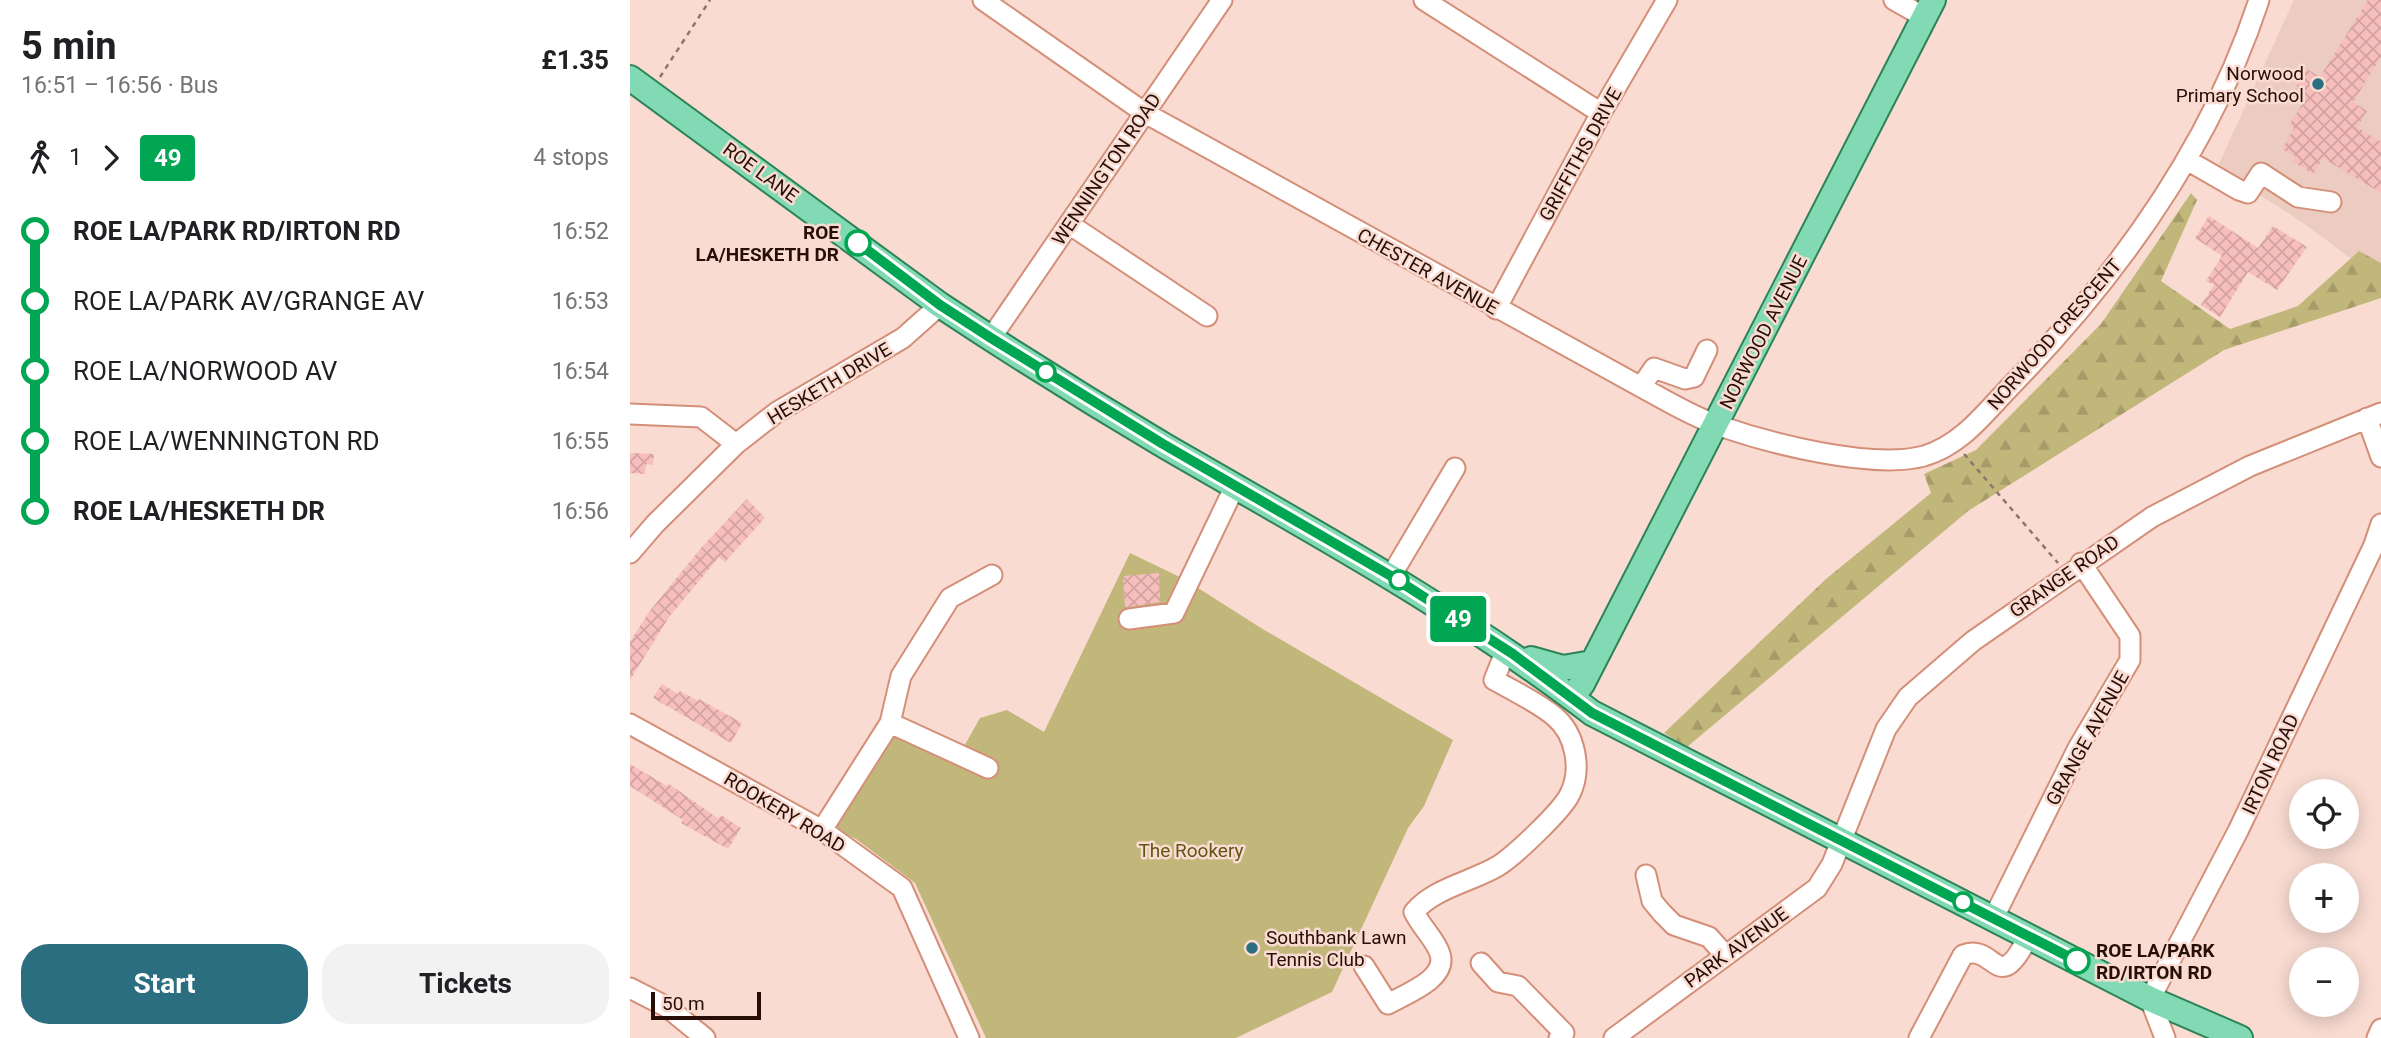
<!DOCTYPE html>
<html lang="en">
<head>
<meta charset="utf-8">
<style>
	:root { --surface:#fff; --page:#f2f2f2; --text:#202124; --muted:#757577; --accent:#2b6e80 }
	body { margin:0; font-family:Roboto,sans-serif; background:var(--page); color:var(--text); height:100vh; display:flex; flex-direction:column; font-size:26px; white-space:nowrap }
	* { box-sizing:border-box; margin:0 }
	p { font-size:23px; color:var(--muted) }
	.icon { flex:none; width:38px; height:38px; fill:none; stroke:currentColor; stroke-width:2; stroke-linecap:round; stroke-linejoin:round }
	.map { position:relative; flex:1; overflow:hidden }
	.details { display:flex; flex-direction:column; background:var(--surface); width:630px }
	.details>* { flex:none }
	.badge { padding:0 14px; border-radius:5px; font-size:24px; line-height:46px }
	.fabs { position:absolute; left:1659px; top:779px; display:grid; gap:14px }
	.fabs a { display:grid; place-items:center; width:70px; height:70px; border-radius:50%; background:var(--surface); box-shadow:0 4px 18px #0003; font-size:35px }
	.scale { position:absolute; left:21px; bottom:18px; width:110px; box-sizing:border-box; padding-left:7px; border:4px solid #270e06; border-top:0; font-size:19px; line-height:24px; white-space:nowrap; color:#270e06; -webkit-text-stroke:5px #f9dbd1; paint-order:stroke }
	.map>.badge { position:absolute; translate:-50% -50%; box-shadow:0 0 0 4px #fff }
	.legs { display:flex; align-items:center; gap:10px; height:77px; padding:0 21px; font-size:23px }
	.legs p { margin-inline-start:auto }
	.overview { display:flex; align-items:center; justify-content:space-between; height:119px; padding:0 21px }
	h1 { font-size:38px; font-weight:700; line-height:52px }
	.cta { display:flex; gap:14px; margin-top:auto; padding:14px 21px }
	.cta a { flex:1; height:80px; border-radius:28px; background:var(--accent); color:#fff; font-size:28px; font-weight:700; line-height:80px; text-align:center }
	.cta a+a { background:var(--page); color:var(--text) }
	ul { padding:0 21px; list-style:none }
	li { display:flex; align-items:center; gap:24px; height:70px; font-size:26px }
	li i { display:grid; place-items:center; width:10px; height:100%; margin:0 9px; background:currentColor }
	li i::after { content:''; width:18px; height:18px; margin:-9px; border:5px solid; border-radius:50%; background:var(--surface) }
	li p { margin-inline-start:auto }
	li:first-child i { background:linear-gradient(#0000 50%,currentColor 0) }
	li:last-child i { background:linear-gradient(currentColor 50%,#0000 0) }
	main { display:flex; flex:1; min-height:0 }
	.map>svg:first-child { display:block }
</style>
</head>
<body>
<main>
<section class="details">
<div class="overview"><div><h1>5 min</h1><p>16:51 – 16:56 · Bus</p></div><b>£1.35</b></div>
<div class="legs"><svg class="icon" aria-label="walk" viewBox="0 0 24 24"><circle cx="13" cy="4" r="2"/><path d="M13 8l-2 6 4 7M11 14l-3 7M7 12l3-4h3l4 4"/></svg>1<svg class="icon" aria-label="forward" viewBox="0 0 24 24"><path d="M9 5l7 7-7 7"/></svg><b class="badge" style="background:#00a651;color:#fff">49</b><p>4 stops</p></div>
<ul>
<li><i style="color:#00a651"></i><b>ROE LA/PARK RD/IRTON RD</b><p>16:52</p></li>
<li><i style="color:#00a651"></i><span>ROE LA/PARK AV/GRANGE AV</span><p>16:53</p></li>
<li><i style="color:#00a651"></i><span>ROE LA/NORWOOD AV</span><p>16:54</p></li>
<li><i style="color:#00a651"></i><span>ROE LA/WENNINGTON RD</span><p>16:55</p></li>
<li><i style="color:#00a651"></i><b>ROE LA/HESKETH DR</b><p>16:56</p></li>
</ul>
<div class="cta"><a>Start</a><a>Tickets</a></div>
</section>
<div class="map">
<svg width="1751" height="1038" viewBox="0 0 1751 1038">
	<defs>
		<pattern id="forest-firs" width="22" height="20" patternUnits="userSpaceOnUse" patternTransform="scale(1.75)"><rect width="22" height="20" fill="#c2b77b"/><path d="M5 1l3.5 6h-7zM16 11l3.5 6h-7z" fill="#a79c69"/></pattern>
		<pattern id="building-cross-hatch" width="8" height="8" patternUnits="userSpaceOnUse" patternTransform="scale(1.75)"><rect width="8" height="8" fill="#f6bebd"/><path d="M0 0l8 8M0 8l8-8" fill="none" stroke="#d3a2a1"/></pattern>
	</defs>
	<rect width="100%" height="100%" fill="#f9dbd1"/>
	<path fill="#eccbc0" d="M1664 0H1751V281L1672 222 1587 168Z"/>
	<path fill="url(#forest-firs)" d="M1561 193 1567 200 1531 281 1600 329 1668 306 1729 251 1751 263V298L1594 350 1338 511 1057 747 1034 733 1196 579 1301 493 1294 474 1346 450 1471 324Z"/>
	<path fill="#c2b77b" d="M500 553 554 579 631 628 823 740 794 806 778 828 702 992 606 1038H356L285 883 226 839 205 829 267 728 332 750 350 718 377 710 414 732Z"/>
	<path fill="url(#building-cross-hatch)" d="M1738 0H1751V57L1723 102 1737 111 1727 127 1751 142V193L1693 158 1683 174 1662 161 1665 156 1652 149 1664 128 1659 125 1672 105 1660 97 1677 69 1690 77Z
		M1579 216 1628 248 1643 226 1677 247 1647 290 1618 272 1590 317 1571 305 1584 285 1576 281 1592 256 1565 238Z
		M0 453 24 454 23 465 16 464 15 474 0 473Z
		M117 499 135 518 95 562 89 557 65 586 39 617 0 680V642L19 612 71 548Z
		M529 573 530 602 495 608 493 576Z
		M32 684 48 694 50 691 68 701 69 699 112 723 101 743 23 698Z
		M0 764 37 786 39 784 89 819 91 815 111 828 98 849 51 823 53 820 0 786Z"/>
	<g fill="none" stroke-linecap="round" stroke-linejoin="round">
		<defs>
			<path id="minor" d="M353 0 515 113 1011 387C1035 400 1061 416 1087 425 1138 443 1242 470 1294 456 1331 445 1353 415 1379 388 1486 278 1581 147 1629 0
				M794 0 971 113
				M1264 0 1294 17
				M1557 160 1609 190 1618 193 1631 173 1668 197 1701 202
				M439 224 577 316
				M866 309 971 113 1037 0
				M361 338 592 0
				M1011 387 1024 368 1055 379 1064 377 1077 350
				M0 414 71 417 106 444
				M1737 418 1751 457
				M0 553 25 524 106 444 147 412 273 338 310 305
				M761 576 825 468
				M499 619 544 613 605 486
				M260 723 358 768
				M0 724 192 830 272 888 339 1038
				M192 830 260 723 271 676 320 598 362 575
				M1016 875 1022 901 1032 913 1044 925 1079 937 1095 955
				M1364 917 1448 748 1500 660V636L1451 563
				M851 963 868 982 888 986 934 1033 929 1038
				M734 966 758 1004C775 994 818 979 810 954 806 940 791 927 784 912 804 888 841 882 868 866 884 856 932 811 940 794 952 770 946 734 924 716 907 702 884 691 864 680L876 650
				M0 988 37 1007 75 1038
				M984 1038 1187 888 1202 864 1256 729 1278 697 1343 641 1522 517 1620 466 1751 413
				M1289 1038 1333 955C1366 942 1367 1000 1399 935
				M1535 1038 1520 999 1608 831 1744 545 1751 524
				M1747 1038 1751 1029"/>
			<path id="major" d="M0 78 310 305C384 354 459 401 535 446 680 530 828 610 962 713L1520 999 1610 1038
				M901 659 933 668 962 663
				M942 697 952 684 1303 0"/>
		</defs>
		<use href="#minor" stroke="#d48f78" stroke-width="23"/>
		<use href="#major" stroke="#2c8357" stroke-width="28"/>
		<path stroke="#8f746b" stroke-width="2.5" stroke-dasharray="5 5" stroke-linecap="butt" d="M30 77 80 0
			M1334 454 1428 563"/>
		<use href="#minor" stroke="#fff" stroke-width="19"/>
		<use href="#major" stroke="#82dab4" stroke-width="24"/>
	</g>
	<g fill="none" stroke-linecap="round" stroke-linejoin="round">
		<defs>
			<path id="line-1" d="M228 243 310 305 361 338 533 444 761 576 883 654 962 713 1447 961"/>
		</defs>
		<use href="#line-1" stroke="#fff" stroke-width="16"/>
		<use href="#line-1" stroke="#00a651" stroke-width="10"/>
	</g>
	<g fill="#2b6e80" stroke="#f9dbd1" stroke-width="2.5">
		<circle cx="1688" cy="84" r="7"/>
		<circle cx="622" cy="948" r="7"/>
	</g>
	<g fill="#fff" stroke="#00a651" stroke-width="3.5">
		<circle cx="228" cy="243" r="12"/>
		<circle cx="416" cy="372" r="9"/>
		<circle cx="769" cy="580" r="9"/>
		<circle cx="1333" cy="902" r="9"/>
		<circle cx="1447" cy="961" r="12"/>
	</g>
	<g text-anchor="middle" stroke-width="5" stroke-linejoin="round" paint-order="stroke">
		<g font-size="19" fill="#270e06" stroke="#f9dbd1" text-anchor="end">
			<text x="1674" y="80">Norwood<tspan x="1674" dy="22">Primary School</tspan></text>
			<text x="636" y="944" text-anchor="start">Southbank Lawn<tspan x="636" dy="22">Tennis Club</tspan></text>
		</g>
		<g font-size="19" fill="#270e06" stroke="#f9dbd1">
			<text transform="translate(950 154) rotate(-61)" y="7">GRIFFITHS DRIVE</text>
			<text transform="translate(476 169) rotate(-56)" y="7">WENNINGTON ROAD</text>
			<text transform="translate(131 172) rotate(36)" y="7">ROE LANE</text>
			<text transform="translate(798 271) rotate(29)" y="7">CHESTER AVENUE</text>
			<text transform="translate(1133 332) rotate(-63)" y="7">NORWOOD AVENUE</text>
			<text transform="translate(1424 334) rotate(-49)" y="7">NORWOOD CRESCENT</text>
			<text transform="translate(199 383) rotate(-31)" y="7">HESKETH DRIVE</text>
			<text transform="translate(1434 576) rotate(-35)" y="7">GRANGE ROAD</text>
			<text transform="translate(1457 738) rotate(-61)" y="7">GRANGE AVENUE</text>
			<text transform="translate(1640 764) rotate(-65)" y="7">IRTON ROAD</text>
			<text transform="translate(155 812) rotate(31)" y="7">ROOKERY ROAD</text>
			<text transform="translate(1106 947) rotate(-36)" y="7">PARK AVENUE</text>
		</g>
		<g font-size="19" font-weight="bold" fill="#270e06" stroke="#f9dbd1" text-anchor="end">
			<text x="209" y="239">ROE<tspan x="209" dy="22">LA/HESKETH DR</tspan></text>
			<text x="1466" y="957" text-anchor="start">ROE LA/PARK<tspan x="1466" dy="22">RD/IRTON RD</tspan></text>
		</g>
		<g font-size="19" fill="#615615" stroke="#f9dbd1">
			<text x="561" y="857">The Rookery</text>
		</g>
	</g>
</svg>
<div class="fabs">
<a><svg class="icon" aria-label="locate" viewBox="0 0 24 24"><circle cx="12" cy="12" r="6"/><path d="M12 2v4M12 18v4M2 12h4M18 12h4"/></svg></a>
<a>+</a>
<a>−</a>
</div>
<div class="scale">50 m</div>
<b class="badge" style="left:828px;top:619px;background:#00a651;color:#fff">49</b>
</div>
</main>
</body>
</html>
